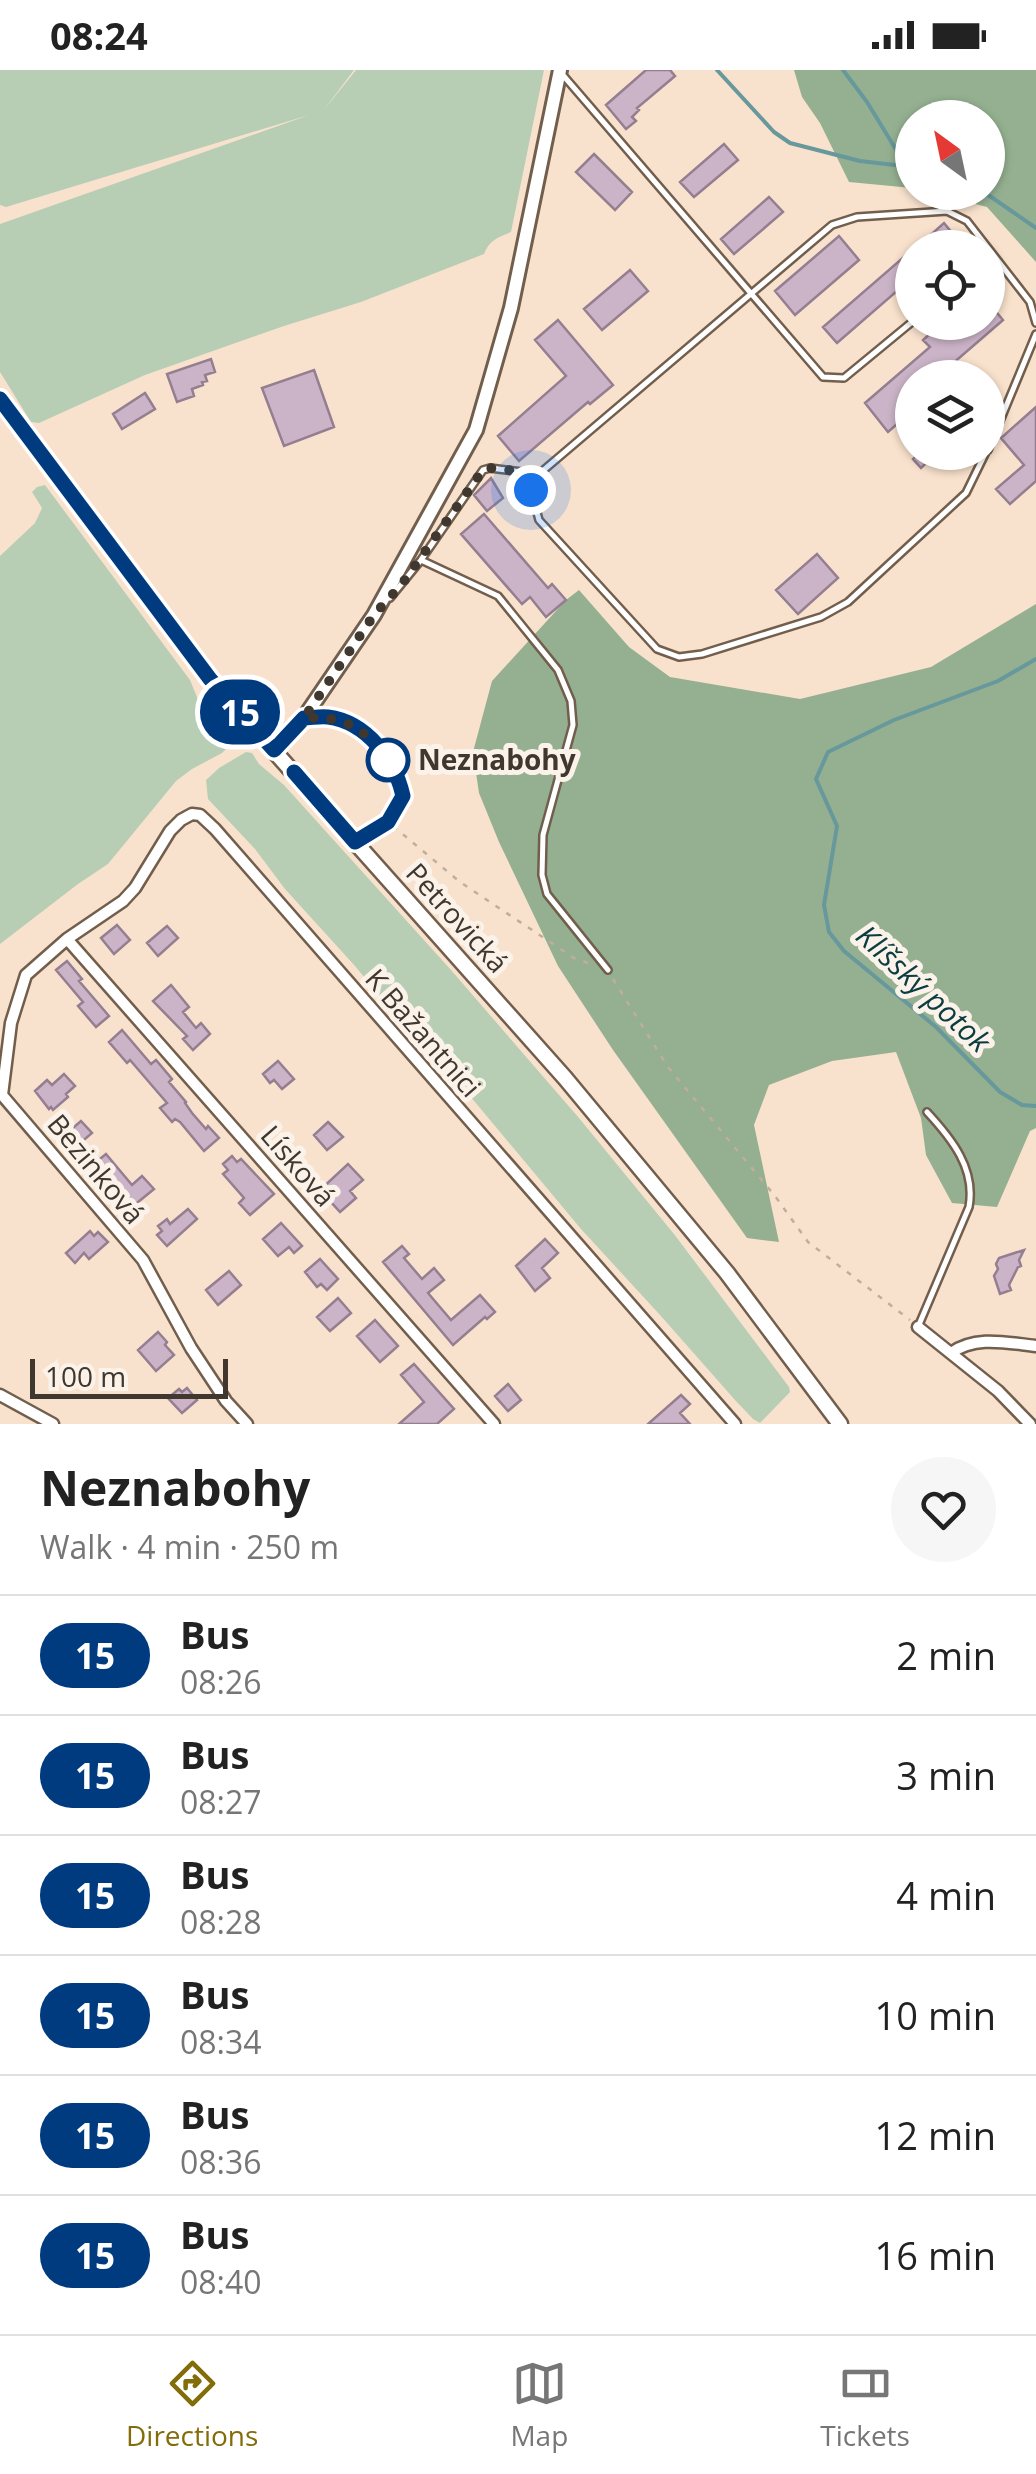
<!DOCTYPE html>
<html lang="en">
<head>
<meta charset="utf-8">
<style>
	:root { --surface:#fff; --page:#f6f6f6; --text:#222; --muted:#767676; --line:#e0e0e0; --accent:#826d09 }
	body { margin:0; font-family:"Open Sans",sans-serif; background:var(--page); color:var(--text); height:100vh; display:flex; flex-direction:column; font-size:38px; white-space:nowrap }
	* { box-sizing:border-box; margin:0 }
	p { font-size:32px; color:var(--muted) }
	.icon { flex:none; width:55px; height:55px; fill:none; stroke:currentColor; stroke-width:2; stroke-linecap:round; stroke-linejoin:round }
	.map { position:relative; height:1354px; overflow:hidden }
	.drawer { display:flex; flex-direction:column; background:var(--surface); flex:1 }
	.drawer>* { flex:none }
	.badge { padding:0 20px; border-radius:32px; font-size:35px; line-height:65px }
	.needle { width:65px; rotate:327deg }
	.fabs { position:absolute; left:895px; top:30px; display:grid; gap:20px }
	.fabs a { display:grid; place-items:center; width:110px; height:110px; border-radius:50%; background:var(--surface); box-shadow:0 2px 8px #0004; font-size:50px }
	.scale { position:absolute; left:30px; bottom:25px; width:198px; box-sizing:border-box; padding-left:10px; border:5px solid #40372e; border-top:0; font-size:28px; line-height:35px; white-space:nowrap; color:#40372e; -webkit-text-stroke:8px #fbf2e9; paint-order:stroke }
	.you { position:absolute; width:50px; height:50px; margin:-25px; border:8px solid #fff; border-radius:50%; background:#1a73e8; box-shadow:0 0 0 15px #1a73e833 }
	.map>.badge { position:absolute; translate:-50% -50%; box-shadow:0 0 0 5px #fff }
	.round { display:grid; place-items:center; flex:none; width:105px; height:105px; border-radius:52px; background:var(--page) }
	.head { display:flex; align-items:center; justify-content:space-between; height:170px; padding:0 40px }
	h1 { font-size:48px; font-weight:700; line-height:75px }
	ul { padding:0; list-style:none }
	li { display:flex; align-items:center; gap:30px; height:120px; padding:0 40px; border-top:2px solid var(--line) }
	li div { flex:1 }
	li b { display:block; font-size:38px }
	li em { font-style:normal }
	li .badge { min-width:110px; font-weight:700; text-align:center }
	.status { display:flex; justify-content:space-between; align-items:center; height:70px; padding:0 50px; background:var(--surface); direction:ltr }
	.status svg { height:28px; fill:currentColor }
	.dock { display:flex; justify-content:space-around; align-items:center; height:140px; border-top:2px solid var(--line); background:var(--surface); font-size:28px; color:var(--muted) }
	.dock a { display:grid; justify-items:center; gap:5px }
	.dock .active { color:var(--accent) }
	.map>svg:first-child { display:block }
</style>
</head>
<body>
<div class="status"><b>08:24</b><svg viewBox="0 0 49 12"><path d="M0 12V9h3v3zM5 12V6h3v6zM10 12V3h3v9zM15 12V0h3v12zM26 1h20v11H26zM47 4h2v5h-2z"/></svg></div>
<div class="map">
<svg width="1036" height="1354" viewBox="0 0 1036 1354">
	<rect width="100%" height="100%" fill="#f9e2cd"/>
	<path fill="#b7ceb5" d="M0 0H354L323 41 356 0H544L511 162C499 167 489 170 484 184L361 232 284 256 145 305 39 353 31 352 0 302V154L309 45 6 137 0 135Z
		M45 415 190 610 199 632 207 640 219 646 230 659 233 664 231 674 222 683 192 699 176 711 108 794 78 814 0 874V486L35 453 42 438 32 422 37 417Z
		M246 682 252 683 259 694 284 715 451 900 579 1048 674 1164 789 1317 790 1322 760 1353 753 1349 735 1330 660 1245 581 1159 475 1032 409 962 355 896 285 819 255 779 208 729 206 710 219 698Z"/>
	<path fill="#95b091" d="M794 0H1036V192L987 137 932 123 988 122V48H912V118L849 112 820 53 802 27Z
		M579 520 629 577 670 607 800 629 931 597 1036 534V1058L1030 1061 997 1137 952 1133 926 1085 921 1048 896 982 832 991 769 1015 754 1055 779 1172 747 1168 613 980 558 896 499 772 479 723 473 682 492 611 566 530Z"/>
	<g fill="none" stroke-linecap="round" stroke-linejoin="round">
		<path stroke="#67989c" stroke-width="4" d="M717 0 774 62 790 73 860 91 912 97
			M843 0 867 32 906 96
			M984 122 1036 158
			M1036 589 998 611 894 650 828 682 816 709 837 756 824 835 829 862 844 881 936 957 1000 1022 1022 1035 1036 1036"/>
	</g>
	<path fill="#ccb4c8" stroke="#947e90" stroke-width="2.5" d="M646 0H670L675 6 637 38 639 40 632 47 636 51 626 59 606 35Z
		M724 74 738 90 694 127 680 112Z
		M594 84 632 122 615 140 576 102Z
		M769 127 783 142 734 184 721 169Z
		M944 153 957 169 948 178H916Z
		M839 166 859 190 795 245 775 221Z
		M912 180V208L837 273 823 257Z
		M630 200 648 221 602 260 584 239Z
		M988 232 1003 250 936 308H912V341L888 362 865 333 930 277 923 270 943 252H988Z
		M558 250 613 315 590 334 588 332 519 391 498 366 566 306 535 270Z
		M211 289 215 302 205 305 207 311 202 312 203 315 192 319 194 326 177 332 167 304Z
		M314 300 334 357 284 376 262 318Z
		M145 323 155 339 122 359 113 344Z
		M1036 337V411L1010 434 996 419 1024 395 1001 368Z
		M921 382H938L921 398 913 389Z
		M491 408 503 428 487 441 474 425Z
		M484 444 548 518 552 514 566 530 546 547 530 527 522 534 461 464Z
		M817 484 838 508 798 544 776 520Z
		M117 855 130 870 114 884 101 868Z
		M167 856 178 868 158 886 147 873Z
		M67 891 82 909 79 911 109 946 96 957 78 936 83 932 56 900Z
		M171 915 189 937 183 942 196 958 201 953 210 964 193 980 183 969 187 966 153 931Z
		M122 960 151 994 156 990 172 1009 169 1012 186 1032 185 1033 192 1043 206 1059 208 1056 219 1068 204 1081 180 1052 175 1049 172 1052 160 1038 167 1033 130 990 127 993 109 972Z
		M278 991 294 1009 282 1019 274 1010 270 1013 263 1004Z
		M64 1004 75 1016 66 1024 68 1027 53 1040 51 1037 49 1039 35 1021 47 1010 52 1015Z
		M81 1051 92 1063 78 1075 67 1063Z
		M328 1052 343 1067 327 1080 314 1065Z
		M106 1084 132 1115 142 1106 154 1119 132 1137 95 1093Z
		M232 1086 237 1092 241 1089 274 1124 250 1145 239 1133 244 1128 223 1104 228 1100 223 1094Z
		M348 1094 363 1110 350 1121 356 1128 340 1142 320 1120Z
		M188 1139 197 1149 167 1176 157 1165 162 1161 158 1156 167 1149 170 1154Z
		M281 1153 302 1176 294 1183 289 1177 278 1186 263 1169Z
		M90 1161 94 1166 98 1162 108 1172 89 1189 84 1183 75 1193 66 1183Z
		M545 1169 558 1183 542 1198 550 1208 535 1221 516 1196Z
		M402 1176 409 1184 404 1188 422 1209 434 1198 444 1210 428 1223 451 1250 480 1225 495 1242 487 1249 485 1247 453 1275 383 1192Z
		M1024 1180 1019 1190 1021 1196 1018 1197 1009 1215 1011 1220 1000 1224 994 1206 998 1199 996 1194 999 1188Z
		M320 1189 338 1209 327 1220 321 1214 317 1217 305 1202Z
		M229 1201 241 1215 218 1235 206 1220Z
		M338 1228 351 1243 330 1261 317 1247Z
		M375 1250 398 1276 380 1292 357 1266Z
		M158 1262 167 1272 165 1275 174 1285 156 1301 138 1280Z
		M414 1294 454 1339 437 1354H399L424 1332 401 1305Z
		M508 1314 521 1330 508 1341 495 1326Z
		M187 1318 197 1330 182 1343 168 1328 179 1319 182 1322Z
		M681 1325 690 1334 680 1343 690 1354H648Z"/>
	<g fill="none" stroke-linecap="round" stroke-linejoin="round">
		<defs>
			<path id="service" d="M562 4 823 307 844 308 912 252
				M988 380 1036 264
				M986 382 966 423 848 532 821 547 702 584 679 587 657 579 539 450 531 420 539 404 832 155 857 147 947 141 967 151 1030 232 1036 253
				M421 490 498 526 558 600 571 631 573 655 543 765 542 805 547 824 608 900
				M390 528 421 490 483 400 490 398 539 404
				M305 649C313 648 322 647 329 648 368 654 395 691 403 726L388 752 358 770
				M918 1257 969 1137C976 1099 952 1069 927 1042"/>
			<path id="minor" d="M67 869 494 1354
				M918 1257 998 1321 1030 1354
				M951 1283C976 1265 1007 1273 1036 1276
				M0 1325 53 1354
				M247 1354 226 1331 191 1278 143 1190 2 1025 11 953 26 905 67 869 123 831 135 818 170 761 181 750 192 744 200 745 215 759 735 1354"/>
			<path id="tertiary" d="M274 679 303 649 374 545 476 360 511 238 560 0"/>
			<path id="secondary" d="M0 329 210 609 565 1008 727 1203 840 1354"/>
		</defs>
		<use href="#service" stroke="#725e4c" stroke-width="10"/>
		<use href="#minor" stroke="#725e4c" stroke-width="15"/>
		<use href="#tertiary" stroke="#725e4c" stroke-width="18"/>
		<use href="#secondary" stroke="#725e4c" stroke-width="19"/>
		<path stroke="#c0ad9c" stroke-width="2.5" stroke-dasharray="5 8" stroke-linecap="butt" d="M393 756 460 812 574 888 591 894
			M613 909 668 997 775 1126 808 1172 910 1250"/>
		<use href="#service" stroke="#fff" stroke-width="5"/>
		<use href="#minor" stroke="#fff" stroke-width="10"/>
		<use href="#tertiary" stroke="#fff" stroke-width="12"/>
		<use href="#secondary" stroke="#fff" stroke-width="14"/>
	</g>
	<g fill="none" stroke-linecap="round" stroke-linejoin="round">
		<defs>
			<path id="line" d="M0 329 210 609 274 680 304 648C311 648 320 646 328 647 367 652 395 690 403 726L388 752 355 772 294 702"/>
		</defs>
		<use href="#line" stroke="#fff" stroke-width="22"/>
		<use href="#line" stroke="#003b80" stroke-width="15"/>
		<path stroke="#40372e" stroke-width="10" stroke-dasharray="0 18" d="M388 690C363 657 345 646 304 648L374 545 402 514 483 400 490 398 540 404 531 420"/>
	</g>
	<circle fill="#fff" stroke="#003b80" stroke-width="5" cx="388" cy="690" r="20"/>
	<g text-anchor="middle" stroke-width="10" stroke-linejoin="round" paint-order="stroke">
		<g font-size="28" font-weight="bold" fill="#40372e" stroke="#fbf2e9" text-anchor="start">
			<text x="418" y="700">Neznabohy</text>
		</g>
		<g font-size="28" fill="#40372e" stroke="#fbf2e9">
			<text transform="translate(457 848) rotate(48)" y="10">Petrovická</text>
			<text transform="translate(423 963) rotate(49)" y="10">K Bažantnici</text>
			<text transform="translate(298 1096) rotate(49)" y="10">Lísková</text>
			<text transform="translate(96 1099) rotate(50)" y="10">Bezinková</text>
		</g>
		<g font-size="30" font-style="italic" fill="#0b3c40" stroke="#fbf2e9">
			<text transform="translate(923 919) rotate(43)" y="10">Klíšský potok</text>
		</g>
	</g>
</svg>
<div class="fabs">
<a><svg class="needle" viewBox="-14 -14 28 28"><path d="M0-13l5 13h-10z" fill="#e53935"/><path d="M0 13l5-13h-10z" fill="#767676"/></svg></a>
<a><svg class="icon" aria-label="locate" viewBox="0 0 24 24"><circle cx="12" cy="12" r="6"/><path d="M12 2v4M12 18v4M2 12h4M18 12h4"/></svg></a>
<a><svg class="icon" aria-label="layers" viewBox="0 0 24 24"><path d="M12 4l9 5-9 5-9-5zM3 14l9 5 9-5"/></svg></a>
</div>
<div class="scale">100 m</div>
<div class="you" style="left:531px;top:420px"></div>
<b class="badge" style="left:240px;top:642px;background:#003b80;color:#fff">15</b>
</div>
<section class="drawer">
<div class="head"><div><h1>Neznabohy</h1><p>Walk · 4 min · 250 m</p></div><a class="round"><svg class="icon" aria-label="heart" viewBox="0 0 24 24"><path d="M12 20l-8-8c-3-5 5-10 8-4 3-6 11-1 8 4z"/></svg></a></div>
<ul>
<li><span class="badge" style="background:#003b80;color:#fff">15</span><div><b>Bus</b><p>08:26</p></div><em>2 min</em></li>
<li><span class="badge" style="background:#003b80;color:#fff">15</span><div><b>Bus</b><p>08:27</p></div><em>3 min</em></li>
<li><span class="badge" style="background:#003b80;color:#fff">15</span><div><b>Bus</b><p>08:28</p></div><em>4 min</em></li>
<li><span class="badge" style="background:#003b80;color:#fff">15</span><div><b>Bus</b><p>08:34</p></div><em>10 min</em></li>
<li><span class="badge" style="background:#003b80;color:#fff">15</span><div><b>Bus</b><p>08:36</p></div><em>12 min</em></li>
<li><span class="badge" style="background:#003b80;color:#fff">15</span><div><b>Bus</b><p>08:40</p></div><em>16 min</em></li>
</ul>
</section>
<nav class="dock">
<a class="active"><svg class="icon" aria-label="directions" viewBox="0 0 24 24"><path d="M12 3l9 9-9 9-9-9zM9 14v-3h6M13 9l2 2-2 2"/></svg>Directions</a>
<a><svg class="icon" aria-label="map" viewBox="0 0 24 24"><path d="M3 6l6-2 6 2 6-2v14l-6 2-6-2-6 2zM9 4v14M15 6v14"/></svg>Map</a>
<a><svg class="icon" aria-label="tickets" viewBox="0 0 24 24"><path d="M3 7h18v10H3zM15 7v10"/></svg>Tickets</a>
</nav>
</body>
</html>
